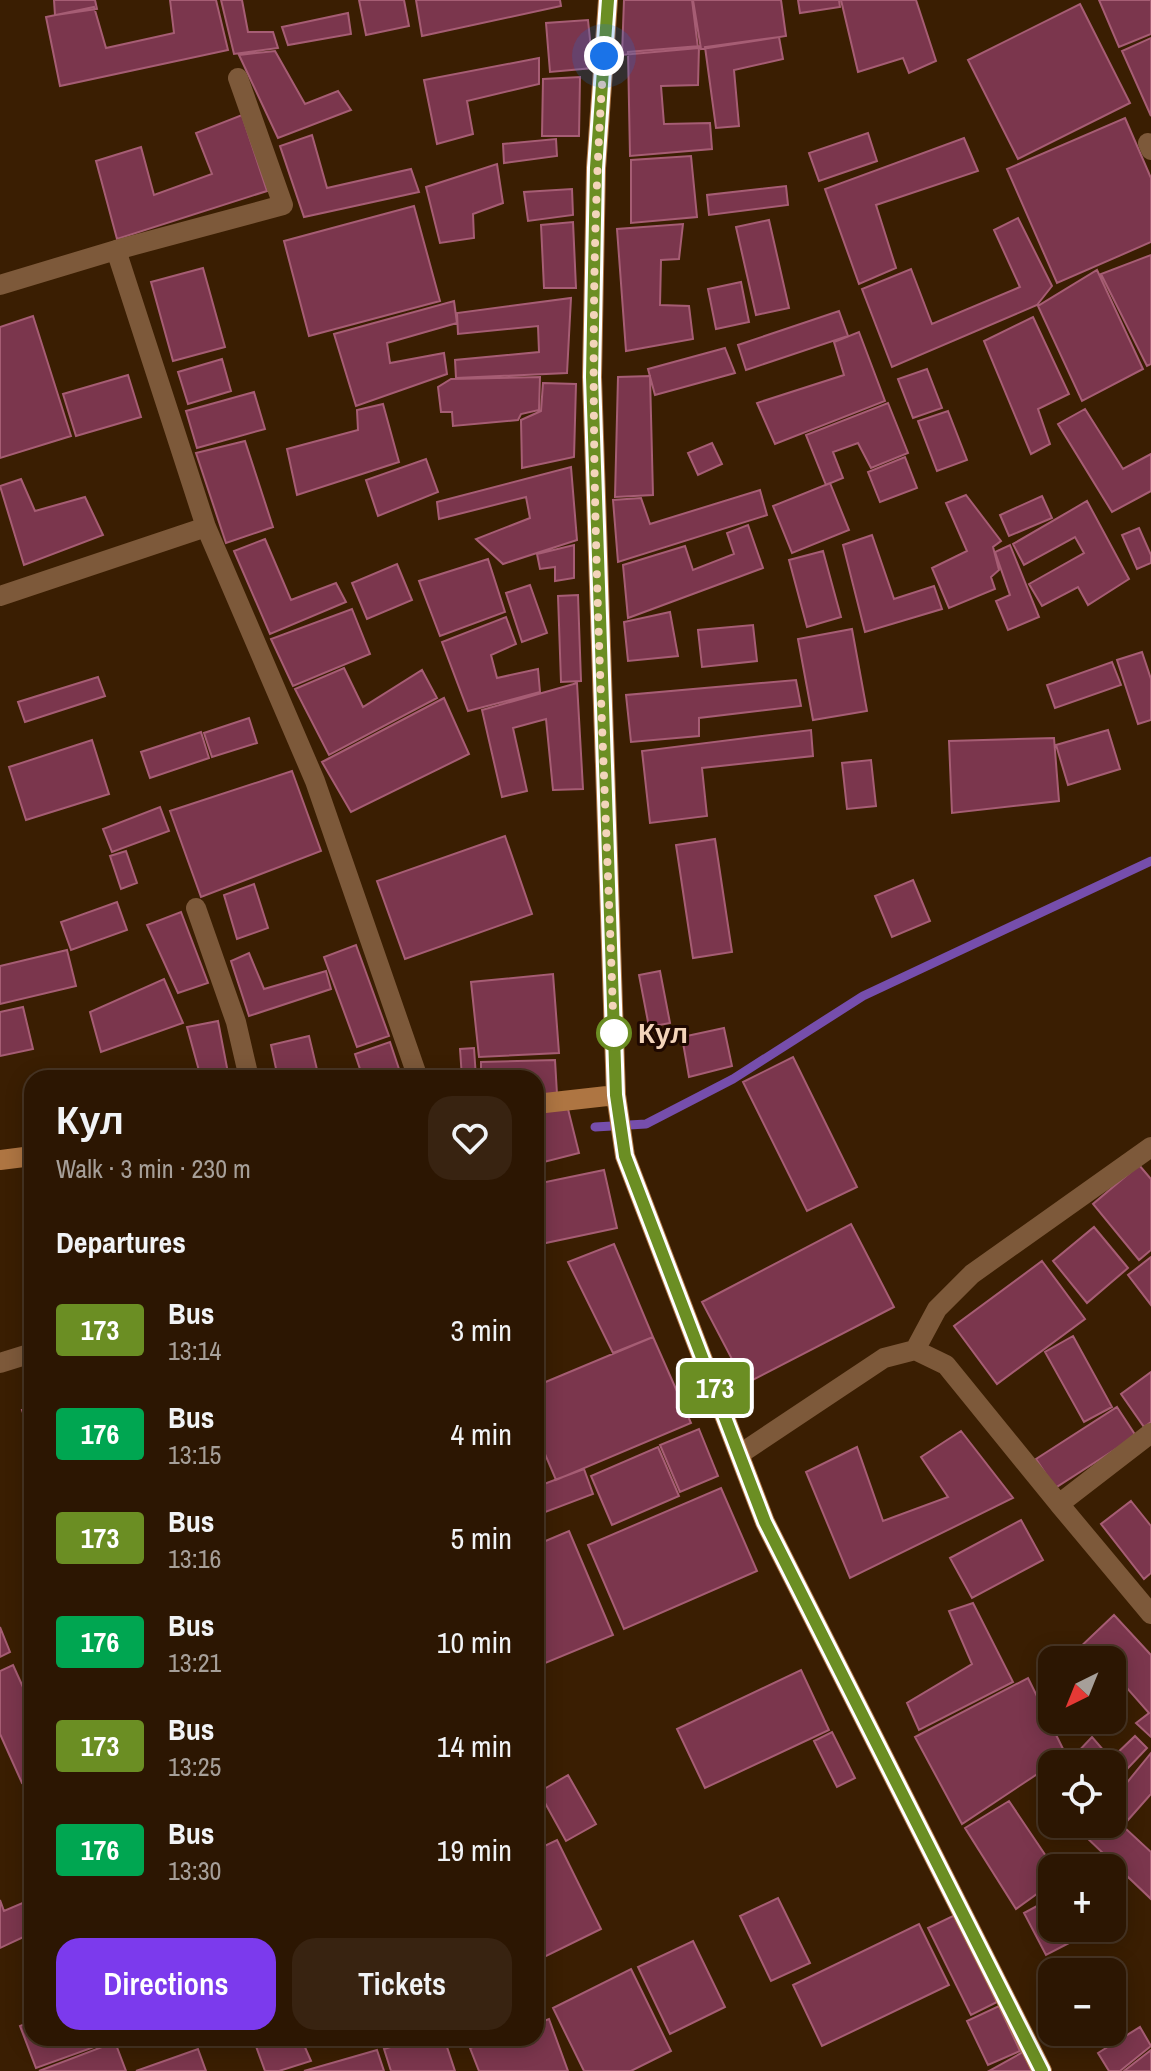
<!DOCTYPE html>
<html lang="en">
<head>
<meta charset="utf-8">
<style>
	:root { --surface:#2c1602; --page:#382311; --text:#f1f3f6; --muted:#a69f99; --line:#483524; --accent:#7c3aed }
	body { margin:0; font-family:"Archivo Narrow",sans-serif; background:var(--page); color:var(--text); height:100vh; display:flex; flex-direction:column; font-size:30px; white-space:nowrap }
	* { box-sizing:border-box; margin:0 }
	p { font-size:26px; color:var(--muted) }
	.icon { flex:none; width:44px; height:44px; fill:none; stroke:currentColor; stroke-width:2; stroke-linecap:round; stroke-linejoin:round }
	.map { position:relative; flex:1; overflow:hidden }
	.panel { position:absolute; left:24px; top:1070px; width:520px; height:976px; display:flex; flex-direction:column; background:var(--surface); border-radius:24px; box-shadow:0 4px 20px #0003,0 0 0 2px var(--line) }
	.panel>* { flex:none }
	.badge { padding:0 16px; border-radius:6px; font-size:28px; line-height:52px }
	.needle { width:52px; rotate:223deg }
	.tools { position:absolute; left:1038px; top:1646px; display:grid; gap:16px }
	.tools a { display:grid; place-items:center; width:88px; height:88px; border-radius:16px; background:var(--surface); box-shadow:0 4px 20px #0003,0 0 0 2px var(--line); font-size:40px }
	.you { position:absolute; width:40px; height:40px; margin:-20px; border:6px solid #fff; border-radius:50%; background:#1a73e8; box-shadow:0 0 0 12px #1a73e833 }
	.map>.badge { position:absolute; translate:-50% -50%; box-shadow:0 0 0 4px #fff }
	h2 { padding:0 32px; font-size:30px; line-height:72px }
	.round { display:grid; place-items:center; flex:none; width:84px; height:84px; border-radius:24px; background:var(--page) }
	.head { display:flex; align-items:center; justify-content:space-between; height:136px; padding:0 32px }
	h1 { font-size:38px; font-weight:600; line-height:60px }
	.button { display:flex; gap:16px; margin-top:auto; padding:16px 32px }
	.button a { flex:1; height:92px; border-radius:24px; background:var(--accent); color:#fff; font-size:32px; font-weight:600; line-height:92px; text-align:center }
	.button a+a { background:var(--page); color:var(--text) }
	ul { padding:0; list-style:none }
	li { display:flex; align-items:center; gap:24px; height:104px; padding:0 32px }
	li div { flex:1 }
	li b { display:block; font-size:30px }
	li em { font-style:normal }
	li .badge { min-width:88px; font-weight:700; text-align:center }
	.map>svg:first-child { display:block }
</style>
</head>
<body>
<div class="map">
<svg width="1151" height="2071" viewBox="0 0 1151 2071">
	<rect width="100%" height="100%" fill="#3a1e02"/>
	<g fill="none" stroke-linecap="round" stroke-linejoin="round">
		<path stroke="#764eac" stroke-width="9" d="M595 1127 646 1124 733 1079 863 996 1151 861"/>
	</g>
	<path fill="#7b364d" stroke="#a65d74" stroke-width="2" d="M54 0H95L97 9 55 15Z
		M170 0H216L228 50 60 86 46 17 94 7 106 48 174 33Z
		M221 0H242L248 32H273L278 48 234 54Z
		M359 0H404L409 26 366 35Z
		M416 0H560L561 6 422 36Z
		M624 0H692L698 48 622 55Z
		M693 0H781L786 36 701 49Z
		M798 0H839L840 7 800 13Z
		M841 0H916L936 61 909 73 903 58 858 72Z
		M1099 0H1151V34L1119 47Z
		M1080 4 1130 103 1018 159 968 60Z
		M348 13 351 34 288 45 282 27Z
		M588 20 593 68 550 72 546 23Z
		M779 37 783 59 734 70 739 126 716 128 705 47Z
		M1151 38V116L1122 51Z
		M699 46 698 85 661 86 664 124 710 123 712 149 630 156 628 52Z
		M275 51 305 104 338 91 351 110 278 138 239 55Z
		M539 58V84L467 101 473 134 437 144 424 80Z
		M580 77 579 136H542L543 79Z
		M242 115 267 191 117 239 96 161 141 147 154 195 212 174 196 133Z
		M1125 118 1151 178V242L1057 283 1007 169Z
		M868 133 877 161 819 181 809 153Z
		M312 135 327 188 411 169 419 192 304 217 280 146Z
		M964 138 978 171 876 205 896 268 859 284 825 189Z
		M556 139 557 156 504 163 503 144Z
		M691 156 697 217 631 223V160Z
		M497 164 503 203 473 214 474 238 440 243 426 187Z
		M786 186 788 205 709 215 707 195Z
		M572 189 573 215 528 221 524 192Z
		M414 206 440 301 309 336 284 241Z
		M1018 218 1052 286 1037 305 892 367 862 289 911 269 932 324 1020 287 994 230Z
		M769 220 789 308 756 315 736 227Z
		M573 222 576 288H544L541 225Z
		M683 224 679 259 661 260 660 305 689 306 693 339 626 351 617 229Z
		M1151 255V364L1147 366 1101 274Z
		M203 268 225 347 173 361 151 282Z
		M1097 270 1143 369 1082 401 1038 306Z
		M741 282 749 322 716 329 708 289Z
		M571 298 567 373 456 378 455 360 539 352 538 326 458 334 457 313Z
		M454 301 457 323 387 343 390 363 444 353 447 374 356 406 334 334Z
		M839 311 848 336 746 370 738 345Z
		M33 316 71 436 0 458V327Z
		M1033 317 1069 394 1038 409 1050 444 1031 454 984 341Z
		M859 332 885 401 775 444 757 403 844 375 834 342Z
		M725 348 735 373 655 395 648 369Z
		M222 359 231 391 188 404 178 372Z
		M927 369 942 408 913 418 898 379Z
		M128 375 141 417 76 436 63 394Z
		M650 376 653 495 615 497 618 377Z
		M540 377 539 410 521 414 518 420 453 426 452 412H441L438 387 451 379Z
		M543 383 576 384 574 457 522 468 521 420 541 411Z
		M254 392 265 429 197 448 186 411Z
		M888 403 908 453 871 468 858 443 833 452 843 478 826 485 806 435Z
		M383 404 399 462 297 495 287 449 358 430 357 410Z
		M1085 409 1123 469 1151 454V491L1112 512 1058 424Z
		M948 411 967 460 937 471 918 421Z
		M245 441 273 527 226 543 196 453Z
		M712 443 722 464 698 475 688 453Z
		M905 457 917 488 880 502 868 472Z
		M426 459 438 492 378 516 366 480Z
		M571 467 577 540 503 564 476 539 530 518 526 497 439 519 437 502Z
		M21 479 35 511 85 497 103 535 24 565 0 486Z
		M830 483 849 530 792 553 773 506Z
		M760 490 767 515 618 562 613 500 641 498 650 524Z
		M966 495 1001 541 993 547 999 570 991 577 995 589 949 608 932 568 967 551 946 503Z
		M1042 496 1052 518 1009 536 1000 515Z
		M1087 501 1129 579 1088 605 1078 587 1042 606 1029 584 1084 553 1075 537 1024 565 1013 544Z
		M748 525 763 568 628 618 623 565 685 546 693 570 734 554 727 533Z
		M1139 528 1151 555V563L1137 569 1122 535Z
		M872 535 894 599 934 586 942 609 865 632 843 545Z
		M265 539 291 600 336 583 346 602 270 634 234 551Z
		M574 545V578L555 581V567L540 569 537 554Z
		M1010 545 1039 617 1008 630 996 601 1010 595 995 552Z
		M823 551 841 617 807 627 789 560Z
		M488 559 505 612 440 636 419 581Z
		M397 564 412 600 367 619 352 583Z
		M530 585 547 633 522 642 506 593Z
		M578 595 581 681 561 682 558 596Z
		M352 609 370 654 293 686 271 639Z
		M670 612 678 656 628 661 624 622Z
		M506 617 516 644 491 655 497 678 538 669 540 692 468 711 442 642Z
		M753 625 757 661 702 667 698 630Z
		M852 629 867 711 813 720 798 639Z
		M1142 652 1151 679V720L1138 724 1117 660Z
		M1112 662 1121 685 1055 708 1047 685Z
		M344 668 363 707 422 670 437 698 329 755 295 689Z
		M98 677 105 696 25 722 18 702Z
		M796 680 801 706 699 718V736L631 742 626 695Z
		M577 683 583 789 553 790 546 719 513 728 527 791 502 797 482 710Z
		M444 698 469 754 351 812 322 762Z
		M249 718 257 743 212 757 204 733Z
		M811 730 813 756 702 768 707 816 650 823 642 751Z
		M1108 730 1120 769 1068 785 1056 745Z
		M201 732 209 758 150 778 141 752Z
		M1054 738 1059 801 952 813 949 741Z
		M92 740 109 794 26 820 9 767Z
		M871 760 876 806 847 809 842 763Z
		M292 771 321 851 201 897 170 811Z
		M160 807 169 831 112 852 103 829Z
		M505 836 532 914 405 959 377 881Z
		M715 839 732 952 693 958 676 845Z
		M126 851 137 883 121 889 110 856Z
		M913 880 930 921 892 937 875 896Z
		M254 884 268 928 237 939 224 895Z
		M117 902 127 930 71 950 61 922Z
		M181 912 208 983 178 993 147 925Z
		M356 945 389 1036 357 1047 324 957Z
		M67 950 76 986 0 1004V966Z
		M249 953 264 989 326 971 331 989 249 1016 231 961Z
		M660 971 670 1023 649 1027 639 975Z
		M553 974 559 1053 479 1057 471 982Z
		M164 979 183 1023 101 1052 90 1012Z
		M23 1007 33 1049 0 1056V1012Z
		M218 1021 229 1078H201L187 1027Z
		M724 1028 732 1066 689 1077 682 1037Z
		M309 1036 319 1078H278L271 1045Z
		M390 1042 402 1078H363L355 1054Z
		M474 1048 476 1078H462L460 1049Z
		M793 1057 857 1187 807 1211 743 1082Z
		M555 1060 557 1094 536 1095V1078H481V1062Z
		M567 1105 579 1153 536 1164V1113Z
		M1139 1165 1151 1179V1250L1139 1260 1093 1204Z
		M604 1170 617 1228 541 1244 536 1219V1184Z
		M851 1224 894 1307 745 1384 702 1302Z
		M1094 1227 1128 1268 1087 1303 1053 1261Z
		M614 1244 653 1337 613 1353 568 1262Z
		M1151 1257V1305L1128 1275Z
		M1042 1261 1085 1319 997 1384 954 1326Z
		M1073 1336 1112 1407 1084 1422 1045 1352Z
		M653 1337 691 1423 556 1480 536 1433V1386Z
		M1151 1372V1422L1144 1427 1121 1394Z
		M32 1407V1440L22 1410Z
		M1117 1407 1136 1436 1055 1488 1036 1459Z
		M699 1429 718 1476 680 1492 660 1445Z
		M961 1431 1013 1498 850 1578 806 1472 857 1447 883 1521 948 1497 921 1457Z
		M658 1447 679 1496 612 1525 591 1476Z
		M536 1455 544 1476 536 1478Z
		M584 1469 593 1494 540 1514 536 1503V1487Z
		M721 1488 757 1571 624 1629 588 1545Z
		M1131 1501 1151 1526V1573L1144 1579 1101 1524Z
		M1021 1520 1043 1560 972 1598 950 1558Z
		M569 1531 613 1635 538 1666 536 1661V1545Z
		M973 1603 1013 1682 919 1730 907 1703 972 1664 949 1611Z
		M1114 1615 1151 1655V1737L1136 1723 1149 1713 1127 1688 1112 1698V1660H1083L1076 1651Z
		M0 1627 10 1652 0 1657Z
		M13 1665 32 1707V1779L22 1783 0 1734V1671Z
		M801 1670 829 1730 705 1788 677 1729Z
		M1028 1678 1066 1755 962 1824 915 1737Z
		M832 1732 855 1778 837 1787 814 1741Z
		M1135 1736 1147 1748 1112 1785V1764H1082L1074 1756 1092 1737 1111 1759Z
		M1151 1753V1794L1128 1820 1112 1806V1801Z
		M1070 1755 1078 1764H1058Z
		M568 1775 596 1824 566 1841 539 1792Z
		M1009 1801 1054 1868H1052V1883L1016 1909 965 1828Z
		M1112 1816 1151 1852V1899L1084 1835 1095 1824H1112Z
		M557 1840 601 1929 536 1961V1850Z
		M778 1898 810 1963 771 1981 740 1916Z
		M32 1899V1933L0 1948V1900L4 1911Z
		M1048 1900 1052 1907V1928H1064L1071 1942 1046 1955 1024 1913Z
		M955 1915 997 2002 971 2015 928 1928Z
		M919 1924 949 1985 822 2046 793 1985Z
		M693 1941 725 2007 670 2034 638 1967Z
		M631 1969 671 2051 631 2071H584L553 2008Z
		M1112 2000 1126 2026 1091 2046 1083 2032H1112Z
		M999 2006 1020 2051 988 2065 967 2021Z
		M549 2019 568 2071H479L470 2048 498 2038H536V2024Z
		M32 2021V2038H110L111 2041 36 2068 20 2026Z
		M1140 2027 1151 2046 1120 2071H1109L1098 2053Z
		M253 2038H301L311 2061 279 2071H265Z
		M420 2038H444L455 2071H391L384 2049Z
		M115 2042 126 2071H39Z
		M198 2049 206 2071H136Z
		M377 2050 384 2071H304Z
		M1151 2050V2071H1124Z
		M1023 2052 1032 2071H989Z"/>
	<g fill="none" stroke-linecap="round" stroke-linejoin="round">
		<path stroke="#7d593a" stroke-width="20" d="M1148 143 1151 150
			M116 250 283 205 238 78
			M0 285 116 250 206 527 315 781 418 1078
			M0 596 206 527
			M196 908 236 1022 249 1078
			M915 1350 937 1309 972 1274 1151 1147
			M0 1363 32 1353
			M740 1454 884 1358 915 1350 946 1365 1059 1504 1151 1433
			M1059 1504 1151 1614"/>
		<path stroke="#ae7542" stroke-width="20" d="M608 0 596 168 592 377 616 1095 625 1156 765 1522 1042 2071
			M536 1104 616 1095
			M0 1160 32 1156"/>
	</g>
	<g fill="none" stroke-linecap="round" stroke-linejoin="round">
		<defs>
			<path id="line" d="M608 0 596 168 592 377 616 1095 625 1156 765 1522 1042 2071"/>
		</defs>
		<use href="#line" stroke="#fff" stroke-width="18"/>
		<use href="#line" stroke="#6b8e23" stroke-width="12"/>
		<path stroke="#f3d4ba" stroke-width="8" stroke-dasharray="0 14.4" d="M604 56C580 385 604 715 614 1044V1033"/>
	</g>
	<circle fill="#fff" stroke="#6b8e23" stroke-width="4" cx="614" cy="1033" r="16"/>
	<g text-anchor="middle" stroke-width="6" stroke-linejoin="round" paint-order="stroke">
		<g font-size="28" font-weight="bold" fill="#f3d4ba" stroke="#1e0800" text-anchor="start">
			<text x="638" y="1043">Кул</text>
		</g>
	</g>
</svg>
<div class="tools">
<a><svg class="needle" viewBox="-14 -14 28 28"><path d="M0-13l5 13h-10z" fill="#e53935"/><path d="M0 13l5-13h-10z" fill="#a69f99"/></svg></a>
<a><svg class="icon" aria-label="locate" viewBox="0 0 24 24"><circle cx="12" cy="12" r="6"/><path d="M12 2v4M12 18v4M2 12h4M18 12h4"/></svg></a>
<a>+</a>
<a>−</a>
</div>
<div class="you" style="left:604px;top:56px"></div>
<b class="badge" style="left:715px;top:1388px;background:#6b8e23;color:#fff">173</b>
<section class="panel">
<div class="head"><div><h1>Кул</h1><p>Walk · 3 min · 230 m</p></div><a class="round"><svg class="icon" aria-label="heart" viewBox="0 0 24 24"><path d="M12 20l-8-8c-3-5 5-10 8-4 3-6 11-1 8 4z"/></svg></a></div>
<h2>Departures</h2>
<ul>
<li><span class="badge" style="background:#6b8e23;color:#fff">173</span><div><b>Bus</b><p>13:14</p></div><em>3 min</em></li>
<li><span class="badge" style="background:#00a651;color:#fff">176</span><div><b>Bus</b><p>13:15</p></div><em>4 min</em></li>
<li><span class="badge" style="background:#6b8e23;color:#fff">173</span><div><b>Bus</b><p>13:16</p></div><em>5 min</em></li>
<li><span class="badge" style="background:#00a651;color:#fff">176</span><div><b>Bus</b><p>13:21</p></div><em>10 min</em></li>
<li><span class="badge" style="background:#6b8e23;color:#fff">173</span><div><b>Bus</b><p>13:25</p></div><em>14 min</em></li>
<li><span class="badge" style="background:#00a651;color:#fff">176</span><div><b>Bus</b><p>13:30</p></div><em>19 min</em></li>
</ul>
<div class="button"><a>Directions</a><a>Tickets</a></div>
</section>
</div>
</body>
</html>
